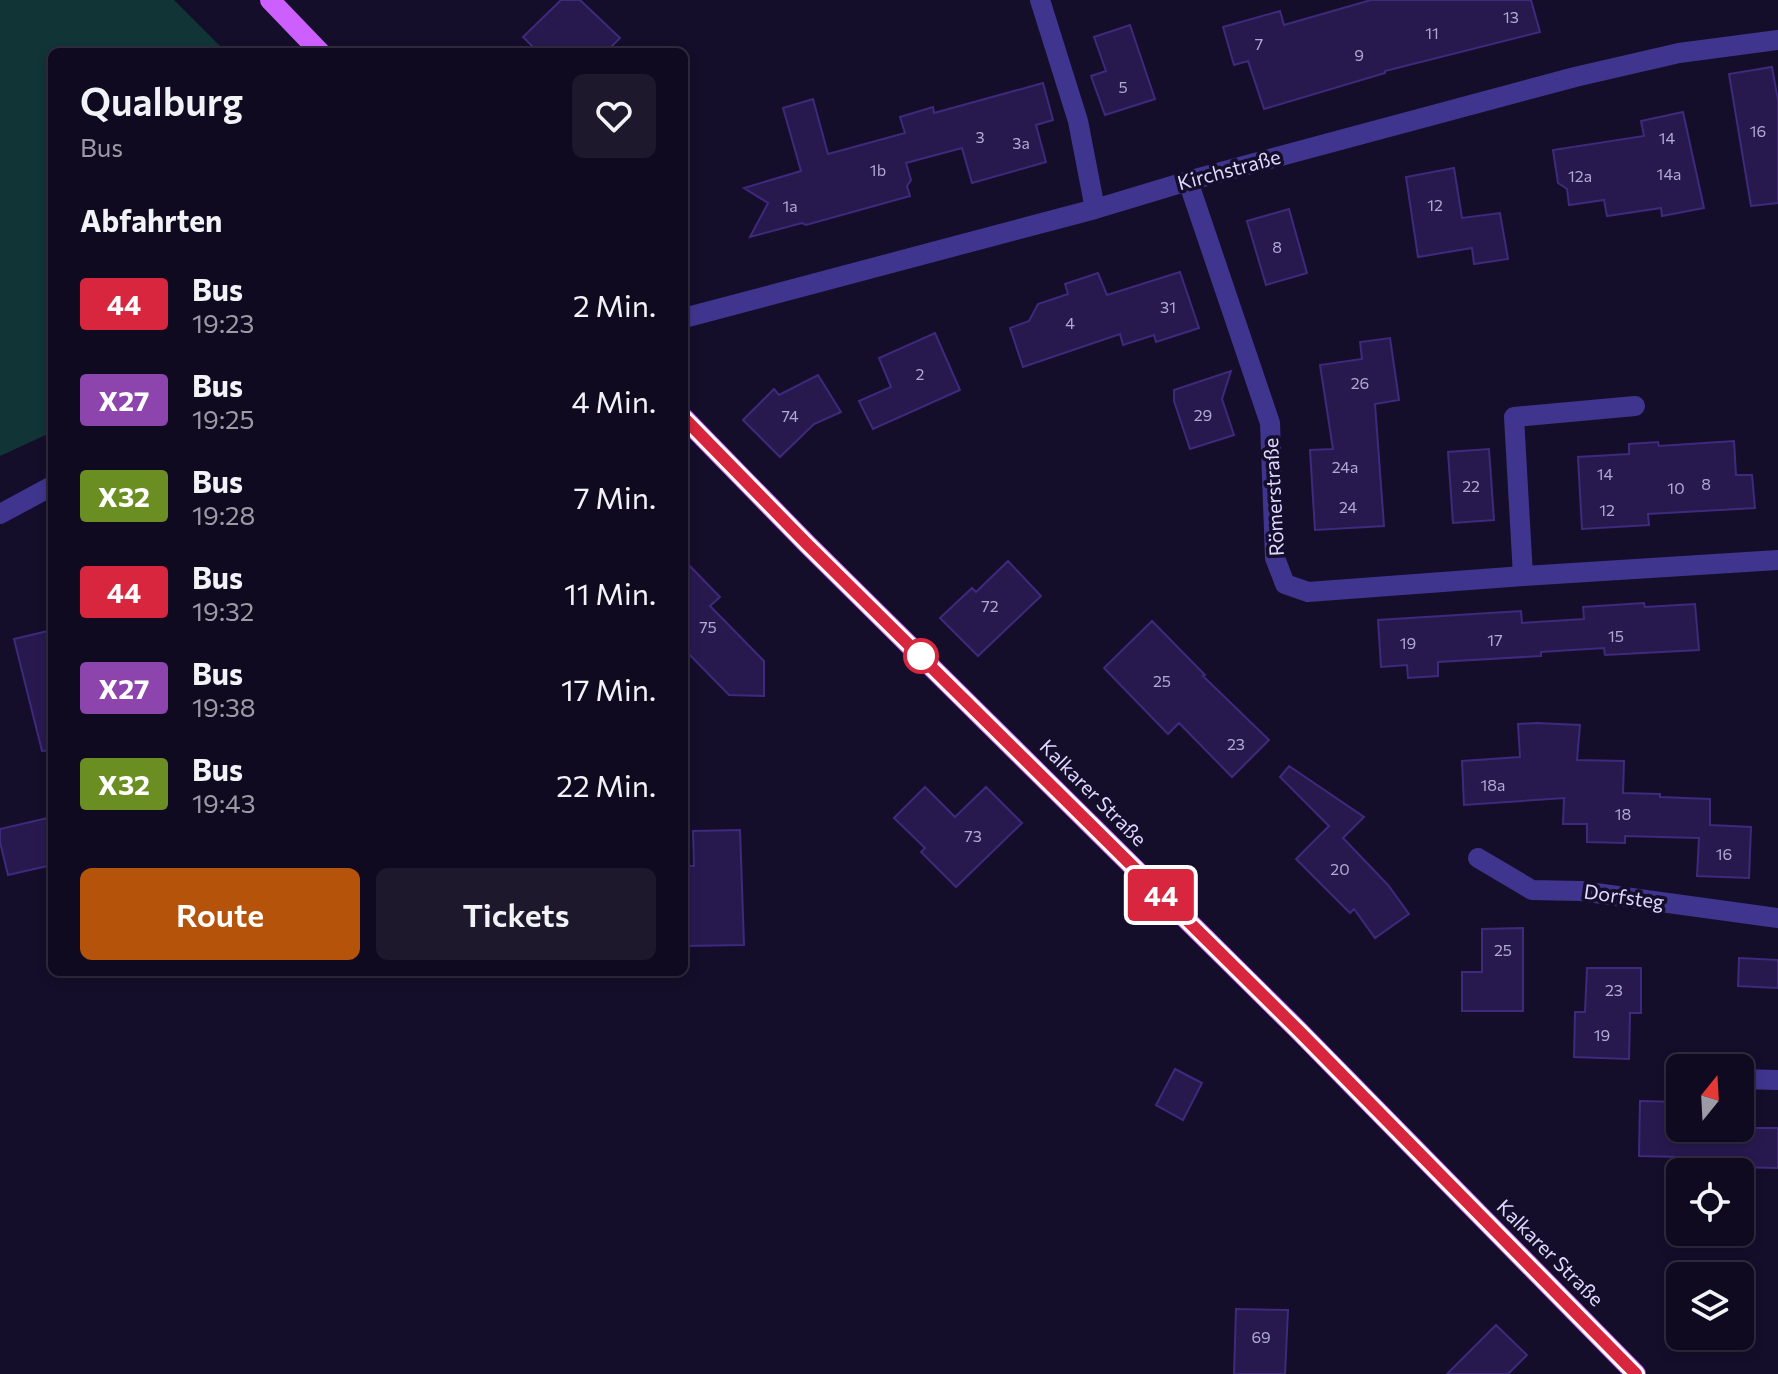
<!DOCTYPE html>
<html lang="de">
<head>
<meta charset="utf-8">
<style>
	:root { --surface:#100a20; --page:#1e182d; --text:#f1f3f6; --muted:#9c9aa5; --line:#302b3e; --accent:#b45309 }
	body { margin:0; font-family:Commissioner,sans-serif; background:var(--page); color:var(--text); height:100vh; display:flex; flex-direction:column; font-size:30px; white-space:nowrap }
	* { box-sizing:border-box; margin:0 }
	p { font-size:26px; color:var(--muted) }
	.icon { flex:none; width:44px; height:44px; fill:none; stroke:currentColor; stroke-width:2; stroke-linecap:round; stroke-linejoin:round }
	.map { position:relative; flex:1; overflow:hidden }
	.sheet { position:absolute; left:48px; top:48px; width:640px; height:928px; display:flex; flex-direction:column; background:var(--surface); border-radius:12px; box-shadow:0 4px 12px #0003,0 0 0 2px var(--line) }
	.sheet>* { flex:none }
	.badge { padding:0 16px; border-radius:6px; font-size:28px; line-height:52px }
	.needle { width:52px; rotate:18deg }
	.fabs { position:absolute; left:1666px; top:1054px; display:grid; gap:16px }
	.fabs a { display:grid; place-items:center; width:88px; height:88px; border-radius:12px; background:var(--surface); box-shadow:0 4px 12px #0003,0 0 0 2px var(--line); font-size:40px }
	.map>.badge { position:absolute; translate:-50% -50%; box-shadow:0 0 0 4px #fff }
	h2 { padding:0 32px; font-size:30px; line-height:72px }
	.round { display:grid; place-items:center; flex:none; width:84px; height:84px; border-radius:12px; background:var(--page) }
	.headline { display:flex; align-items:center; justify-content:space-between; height:136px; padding:0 32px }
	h1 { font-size:38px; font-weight:600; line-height:60px }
	.action { display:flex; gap:16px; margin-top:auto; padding:16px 32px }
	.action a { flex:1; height:92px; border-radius:12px; background:var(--accent); color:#fff; font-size:32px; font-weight:600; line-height:92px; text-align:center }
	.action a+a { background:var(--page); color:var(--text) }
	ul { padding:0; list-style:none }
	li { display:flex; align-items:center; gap:24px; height:96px; padding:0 32px }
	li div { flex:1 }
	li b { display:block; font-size:30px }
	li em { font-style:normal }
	li .badge { min-width:88px; font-weight:700; text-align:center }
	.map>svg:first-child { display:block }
</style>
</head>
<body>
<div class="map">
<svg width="1778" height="1374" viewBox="0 0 1778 1374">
	<rect width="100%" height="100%" fill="#150e2b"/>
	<path fill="#113436" d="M0 0H174L226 52H52V432L0 456Z"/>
	<path fill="#27194e" stroke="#3f297c" stroke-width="2" d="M561 0H580L620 38 606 52H538L523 37Z
		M1371 0H1531L1540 32 1385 71V73L1264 109 1248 61 1234 65 1223 27 1280 11 1284 25Z
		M1130 25 1155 99 1105 115 1091 76 1106 71 1094 37Z
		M1772 67 1778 100V203L1751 206 1729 74Z
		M1043 83 1053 120 1036 125 1046 162 972 183 962 148 906 163 911 180 907 186 910 196 806 225 802 223 750 237 768 203 744 188 801 171 783 108 813 99 828 154 905 133 900 117 933 107 934 113Z
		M1683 112 1704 208 1662 216 1661 208 1607 216 1604 200 1569 205 1567 189 1558 183 1553 150 1644 136 1641 121Z
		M1454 168 1462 218 1500 213 1508 259 1474 264 1472 248 1418 257 1406 177Z
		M1289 209 1307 273 1266 285 1247 221Z
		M1180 272 1199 328 1156 342 1154 335 1123 345 1120 334 1023 367 1010 328 1029 321 1038 304 1068 294 1065 284 1098 273 1107 295Z
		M935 333 960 390 873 429 859 401 891 387 879 358Z
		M1390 338 1399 400 1375 404 1384 526 1315 530 1310 450 1333 449 1320 365 1362 359 1360 342Z
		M1231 371 1222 399 1234 435 1190 449 1174 401V390Z
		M818 375 841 412 814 424 780 457 743 420 774 389 779 395Z
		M1734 441 1736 475H1752L1755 508 1648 514 1649 525 1582 529 1578 457 1629 454V444L1658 442 1659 446Z
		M1489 449 1494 520 1453 523 1448 452Z
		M684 560 720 597 710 606 764 661V696L729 695 684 649Z
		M1008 561 1041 596 978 656 940 618 972 588 976 592Z
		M1644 603 1645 607 1695 604 1699 650 1605 655 1604 648 1541 652V656L1438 662V676L1408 678 1407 665 1381 667 1378 620 1521 611 1522 623 1584 619 1583 607Z
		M1152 621 1205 675 1203 676 1269 740 1232 777 1179 723 1168 734 1104 668Z
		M52 630V750L42 751 14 639Z
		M1536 723 1580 725 1577 760 1624 761 1623 793 1660 794V797L1710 799V825L1751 827 1749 878 1697 876 1699 838 1625 836V843L1587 842V824H1563L1564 798 1464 805 1462 761 1520 757 1518 724Z
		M1289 766 1364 817 1343 838 1388 885 1409 914 1375 938 1354 909 1350 913 1296 859 1329 826 1280 777Z
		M925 787 955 817 986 787 1022 823 956 887 921 852 925 848 894 818Z
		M52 817V865L8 875 0 842V829Z
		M740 830 744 945 684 946V866H694L693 831Z
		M1523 928V1011H1462V972H1482V929Z
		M1739 958 1778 960V988L1738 986Z
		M1587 968H1641V1013H1630L1629 1059 1574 1057 1575 1012H1585Z
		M1175 1069 1202 1083 1183 1120 1156 1105Z
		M1640 1101 1680 1102V1128H1778V1168L1682 1166V1157L1639 1156Z
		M1236 1309 1288 1310 1285 1374H1234Z
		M1496 1325 1527 1355 1508 1374H1447Z"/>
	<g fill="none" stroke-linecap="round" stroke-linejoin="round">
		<path stroke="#3f358e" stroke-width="20" d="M1040 0 1078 121 1095 209
			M1188 181 1270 423 1275 558 1285 584 1308 592 1523 576 1778 560
			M684 318 1095 209 1188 181 1575 77 1679 53 1778 40
			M0 514 52 486
			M1523 576 1514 417 1635 406
			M1478 858 1532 890 1581 891 1778 918
			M1740 1079 1778 1080"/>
		<path stroke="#ce5fff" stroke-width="20" d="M270 0 320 52
			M684 418 807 544 1299 1031 1636 1374"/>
	</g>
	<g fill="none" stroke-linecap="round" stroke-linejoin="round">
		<defs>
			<path id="line" d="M684 418 807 544 1299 1031 1636 1374"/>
		</defs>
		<use href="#line" stroke="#fff" stroke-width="18"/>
		<use href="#line" stroke="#d7263d" stroke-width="12"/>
	</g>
	<circle fill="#fff" stroke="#d7263d" stroke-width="4" cx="921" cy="656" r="16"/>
	<g text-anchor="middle" stroke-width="7" stroke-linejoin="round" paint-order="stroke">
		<g font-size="16" fill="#b1a8d3">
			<text x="1511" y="23">13</text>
			<text x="1432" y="39">11</text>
			<text x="1259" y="50">7</text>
			<text x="1359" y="61">9</text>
			<text x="1123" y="93">5</text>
			<text x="1758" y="137">16</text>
			<text x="980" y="143">3</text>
			<text x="1667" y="144">14</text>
			<text x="1021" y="149">3a</text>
			<text x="878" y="176">1b</text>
			<text x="1669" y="180">14a</text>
			<text x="1580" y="182">12a</text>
			<text x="1435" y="211">12</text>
			<text x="790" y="212">1a</text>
			<text x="1277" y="253">8</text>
			<text x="1168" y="313">31</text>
			<text x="1070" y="329">4</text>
			<text x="920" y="380">2</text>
			<text x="1360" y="389">26</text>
			<text x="1203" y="421">29</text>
			<text x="790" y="422">74</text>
			<text x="1345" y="473">24a</text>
			<text x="1605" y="480">14</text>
			<text x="1706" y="490">8</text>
			<text x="1471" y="492">22</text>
			<text x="1676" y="494">10</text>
			<text x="1348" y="513">24</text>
			<text x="1607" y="516">12</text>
			<text x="990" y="612">72</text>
			<text x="708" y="633">75</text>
			<text x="1616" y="642">15</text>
			<text x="1495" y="646">17</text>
			<text x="1408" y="649">19</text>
			<text x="1162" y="687">25</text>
			<text x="1236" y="750">23</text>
			<text x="1493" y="791">18a</text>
			<text x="1623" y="820">18</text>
			<text x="973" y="842">73</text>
			<text x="1724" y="860">16</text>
			<text x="1340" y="875">20</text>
			<text x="1503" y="956">25</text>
			<text x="1614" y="996">23</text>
			<text x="1602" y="1041">19</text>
			<text x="1261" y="1343">69</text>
		</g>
		<g font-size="20" fill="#dfd8ff" stroke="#150e2b">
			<text transform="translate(1229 170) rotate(-15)" y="7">Kirchstraße</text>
			<text transform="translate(1274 497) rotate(-93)" y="7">Römerstraße</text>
			<text transform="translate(1093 793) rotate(45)" y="7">Kalkarer Straße</text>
			<text transform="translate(1624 897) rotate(8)" y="7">Dorfsteg</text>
			<text transform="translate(1550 1253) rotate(45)" y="7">Kalkarer Straße</text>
		</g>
	</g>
</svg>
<div class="fabs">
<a><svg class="needle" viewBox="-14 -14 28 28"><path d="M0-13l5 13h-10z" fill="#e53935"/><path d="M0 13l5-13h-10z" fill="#9c9aa5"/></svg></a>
<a><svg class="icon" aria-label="locate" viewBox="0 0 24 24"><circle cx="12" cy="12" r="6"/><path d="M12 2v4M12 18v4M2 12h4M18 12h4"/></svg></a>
<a><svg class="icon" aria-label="layers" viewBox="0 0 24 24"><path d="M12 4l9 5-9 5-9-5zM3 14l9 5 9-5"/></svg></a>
</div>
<b class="badge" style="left:1161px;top:895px;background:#d7263d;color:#fff">44</b>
<section class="sheet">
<div class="headline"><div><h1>Qualburg</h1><p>Bus</p></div><a class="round"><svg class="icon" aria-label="heart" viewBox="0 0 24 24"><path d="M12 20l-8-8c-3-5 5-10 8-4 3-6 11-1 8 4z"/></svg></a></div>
<h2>Abfahrten</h2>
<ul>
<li><span class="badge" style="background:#d7263d;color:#fff">44</span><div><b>Bus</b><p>19:23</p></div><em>2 Min.</em></li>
<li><span class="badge" style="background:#8e44ad;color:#fff">X27</span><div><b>Bus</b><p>19:25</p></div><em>4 Min.</em></li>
<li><span class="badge" style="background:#6b8e23;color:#fff">X32</span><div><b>Bus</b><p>19:28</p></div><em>7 Min.</em></li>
<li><span class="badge" style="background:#d7263d;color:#fff">44</span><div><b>Bus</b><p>19:32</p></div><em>11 Min.</em></li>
<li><span class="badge" style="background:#8e44ad;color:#fff">X27</span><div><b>Bus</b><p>19:38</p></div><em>17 Min.</em></li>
<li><span class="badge" style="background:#6b8e23;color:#fff">X32</span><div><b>Bus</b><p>19:43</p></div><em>22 Min.</em></li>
</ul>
<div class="action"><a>Route</a><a>Tickets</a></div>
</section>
</div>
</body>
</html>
